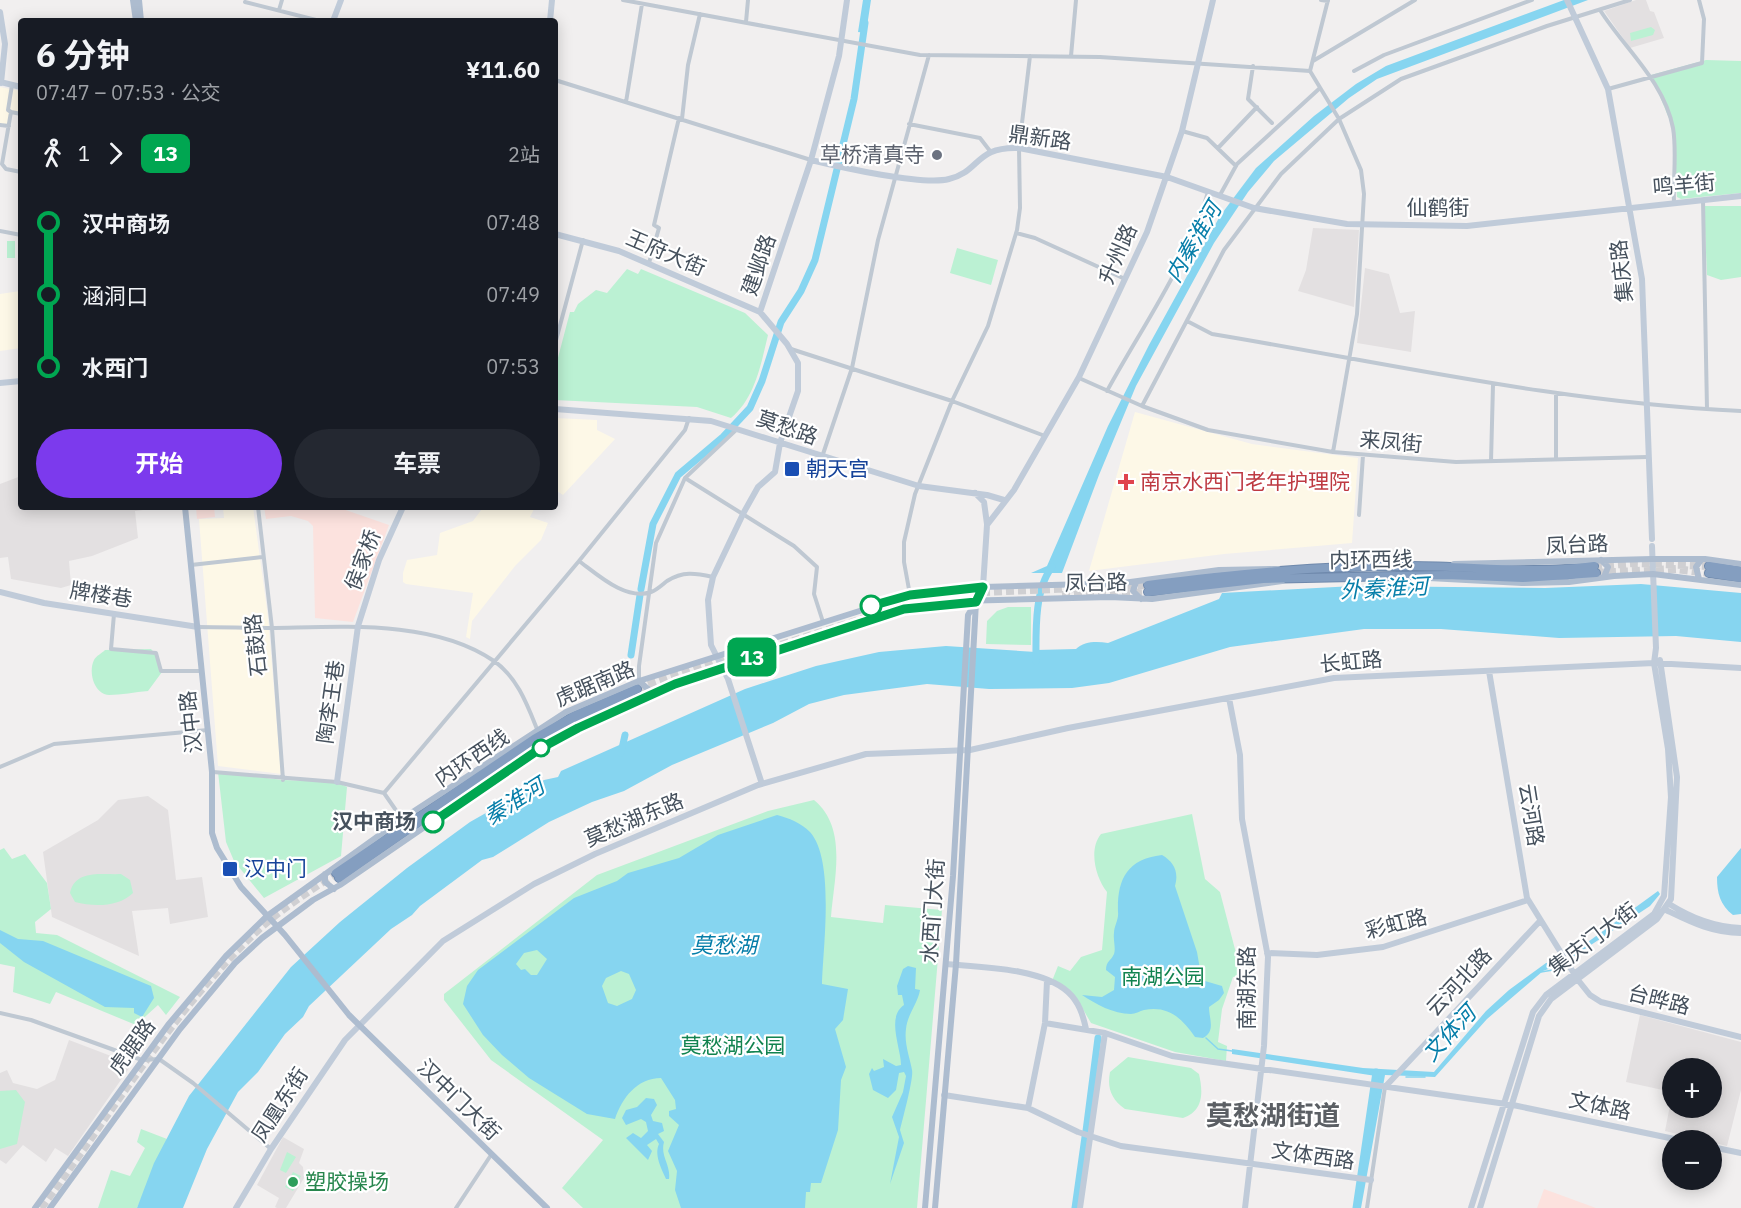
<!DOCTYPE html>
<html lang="zh">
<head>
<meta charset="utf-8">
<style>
	:root { --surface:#171b24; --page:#242831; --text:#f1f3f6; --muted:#9ea1a6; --accent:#7c3aed }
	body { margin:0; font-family:"IBM Plex Sans","Noto Sans SC",sans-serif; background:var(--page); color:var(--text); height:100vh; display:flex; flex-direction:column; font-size:22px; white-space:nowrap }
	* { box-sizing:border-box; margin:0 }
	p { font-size:20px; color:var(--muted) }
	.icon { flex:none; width:33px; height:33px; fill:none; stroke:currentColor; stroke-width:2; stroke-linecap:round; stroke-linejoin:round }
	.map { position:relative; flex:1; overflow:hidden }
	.side { position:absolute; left:18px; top:18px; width:540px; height:492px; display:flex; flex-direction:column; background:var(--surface); border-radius:6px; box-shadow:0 3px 15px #0003 }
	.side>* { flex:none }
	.badge { padding:0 12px; border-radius:9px; font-size:21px; line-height:39px }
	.controls { position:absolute; left:1662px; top:1058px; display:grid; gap:12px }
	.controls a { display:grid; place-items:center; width:60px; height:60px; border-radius:50%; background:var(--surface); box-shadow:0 3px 15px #0003; font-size:30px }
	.map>.badge { position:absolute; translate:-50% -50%; box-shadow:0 0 0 3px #fff }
	.legs { display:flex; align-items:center; gap:9px; height:66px; padding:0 18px; font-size:20px }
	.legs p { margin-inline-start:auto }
	.head { display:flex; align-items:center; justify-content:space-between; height:102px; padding:0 18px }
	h1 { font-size:33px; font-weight:700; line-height:45px }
	.action { display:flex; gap:12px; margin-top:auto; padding:12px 18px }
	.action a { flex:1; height:69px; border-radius:36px; background:var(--accent); color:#fff; font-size:24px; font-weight:700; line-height:69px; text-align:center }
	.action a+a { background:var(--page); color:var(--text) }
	ul { padding:0 18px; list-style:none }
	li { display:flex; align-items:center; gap:21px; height:72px; font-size:22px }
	li i { display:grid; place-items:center; width:9px; height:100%; margin:0 8px; background:currentColor }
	li i::after { content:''; width:15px; height:15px; margin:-8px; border:4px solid; border-radius:50%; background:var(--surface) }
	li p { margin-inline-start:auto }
	li:first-child i { background:linear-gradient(#0000 50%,currentColor 0) }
	li:last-child i { background:linear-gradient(currentColor 50%,#0000 0) }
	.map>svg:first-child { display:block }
</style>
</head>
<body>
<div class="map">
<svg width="1741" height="1208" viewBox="0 0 1741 1208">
	<rect width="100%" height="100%" fill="#f1efef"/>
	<path fill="#fdf8e7" d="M0 87 21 91V114L11 112 9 126 0 125Z
		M18 278H21V348L0 351V294L20 291Z
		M1135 412 1252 444 1358 458 1352 543 1224 554 1089 571Z
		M555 418 597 420V430L615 439 563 495 555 490Z
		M223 507H253L268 617 281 774 218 766 199 519 224 518Z
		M478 507H535L530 517 548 523 541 540 515 566 472 621 470 639 466 637 473 593 406 584 403 582V573L407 560 437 555 440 533 473 521 482 509Z"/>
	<path fill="#e3e0e1" d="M1636 0H1646L1650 11 1654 12 1664 38 1630 48 1604 11Z
		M1313 228 1359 230 1354 307 1298 291 1306 270Z
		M1365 268 1389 274 1400 313 1415 311 1411 352 1357 343Z
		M21 476V507H168L135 511 138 538 92 556 69 561 71 585 61 588 11 579 8 557 0 558V484Z
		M148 796 168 810 176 880 202 877 208 917 170 924 168 908 132 911 139 956 52 917 43 852 98 820 118 800Z
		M1640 1015 1741 1042V1090L1727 1146 1665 1131 1672 1095V1107H1712V1068H1672V1092L1626 1082Z
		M69 1040 132 1064 68 1156 55 1148 46 1162 23 1145 6 1164 0 1160V1073L7 1070 13 1083 37 1089 55 1080Z
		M283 1137 304 1149 299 1163 303 1167 304 1178 286 1208H277L275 1207 279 1198 257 1185Z"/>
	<path fill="#fce2de" d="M196 507H214L215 517 197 519Z
		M264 507H337L389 525 353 622 315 618 313 526 308 521 291 516 266 519Z
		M1544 1189 1596 1208H1537Z"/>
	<path fill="#bbf1d3" d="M1651 27 1655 30 1653 35 1631 41 1630 33Z
		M1706 60 1741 61V193L1681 199 1677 197 1673 128 1651 75Z
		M1704 206H1741V277L1721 280 1707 275Z
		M7 241H15V258H7Z
		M957 248 998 260 991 285 950 273Z
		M627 269 638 274 641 269 745 313 768 335C761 364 755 398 731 418L697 407 555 400V369L570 312H574L578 304 596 290 607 293Z
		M1008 607H1031V645L986 644 987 621 997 611Z
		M151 649 158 657 162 672 148 691C135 692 121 695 109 695 94 694 88 672 94 660 96 656 102 653 105 650Z
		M218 772 283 780 337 782 347 787 341 856 264 898 234 861 226 842Z
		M814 800C848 828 834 878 831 917L883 923 885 905 942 910 917 1208H583L562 1188 603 1140 491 1060 444 1000V994L597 875 768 811Z
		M1192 814 1205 879 1220 892 1242 976 1233 977 1222 1009 1218 1042 1227 1046 1226 1061 1175 1052 1091 1023 1077 999 1052 981 1058 966 1070 971 1081 957 1102 950 1107 892C1096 878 1088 850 1101 834Z
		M4 848 12 859 25 854 47 883 51 909 35 922 36 933 57 935 180 997 166 1015 158 1005 136 1025 56 992 50 1004 13 992 15 967 0 964V850Z
		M121 874 130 880 133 893C119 907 94 907 75 902L70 893C75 869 102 875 121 874Z
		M1128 1057 1191 1068 1199 1074C1203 1092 1204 1111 1183 1118L1125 1109C1111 1099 1107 1088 1110 1072Z
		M16 1090 25 1102 17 1144 0 1149V1091Z
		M141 1129 167 1139 137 1208H98L111 1170 130 1176 145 1148 137 1142Z
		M287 1152 296 1157 286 1173 280 1170Z
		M293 1172 301 1176 293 1191 285 1187Z"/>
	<path fill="#86d5f0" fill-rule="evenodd" d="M863 0H871L866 33 858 32Z
		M1564 0H1588L1377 79 1349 98 1274 161 1248 192 1214 243 1136 386 1099 475 1062 573H1031L1047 566 1108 426 1149 345 1220 216 1256 168 1314 116 1356 84 1386 66Z
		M1641 584 1741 593V642L1676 636 1559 638 1441 629H1364L1230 647 1109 683 1072 688 989 689 927 684 844 695 809 704 773 723 672 765 624 791 592 802 549 822 493 857 482 860 420 906 412 915 391 929 309 1006 303 1017 285 1034 258 1072 238 1092 207 1149 183 1208H137L154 1163 189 1096 291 967 340 922 407 868 470 822 544 780 558 777 561 771 745 689 816 666 879 652 946 646 1036 652V650L1076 649C1084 641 1097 641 1108 643L1219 599 1222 593 1354 586 1545 588Z
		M777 815C789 818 801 823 810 832 835 860 823 947 822 984L848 989 843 1020 835 1029 846 1067 841 1080 838 1130 821 1183H811L810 1192H806L805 1208H681L675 1190 677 1171 668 1151 679 1125 669 1116V1111L676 1109 675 1100 661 1078C637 1078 622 1098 615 1119L587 1114 529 1078 502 1055 483 1035 463 1004 467 986 478 970 574 898 617 881 628 873 679 858 718 835ZM537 950 547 959 537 975H531L525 969 521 970 516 964 524 953ZM621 971 629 974 636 990 632 999 617 1006 608 1003 602 986 606 978Z
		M1741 848V914L1733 915C1720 905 1717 893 1717 877Z
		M1162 855C1174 862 1179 872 1175 886L1197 952 1201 975 1205 981 1222 986 1224 993 1219 1000 1209 1007C1209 1019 1216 1031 1203 1038L1195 1037C1182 1018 1168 1005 1144 1010 1140 1011 1135 1014 1131 1014 1113 1014 1096 1004 1082 995L1102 997 1114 990 1115 977 1106 970C1106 961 1111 961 1114 954 1116 949 1113 939 1114 933 1114 926 1119 919 1118 912 1117 881 1126 859 1162 855Z
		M1658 891 1660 894 1650 906 1562 964 1543 971 1487 1019 1435 1077 1385 1075 1361 1208H1357L1376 1076 1232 1054V1049L1363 1068 1434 1072 1486 1011 1509 990 1546 963 1562 960 1581 947Z
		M0 930 18 939 43 941 151 986 154 998 142 1017 134 1013V1008L105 1007 24 962 0 943Z
		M908 966 916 968 915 989 920 990C918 1003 907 1015 906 1029 904 1044 910 1058 912 1070 914 1078 902 1121 900 1130L904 1143 890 1184 899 1137 892 1117 903 1092 906 1076 904 1072 899 1073 896 1090 888 1098 873 1090 869 1074 872 1068 874 1071 884 1067 883 1059 896 1066 901 1065C901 1048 886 1017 904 1005L902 995H898L897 986 903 969Z
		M646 1098 654 1099 657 1105 651 1115 653 1121 662 1123 664 1131 658 1134 664 1142C660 1156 671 1165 669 1179H666C661 1168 654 1155 659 1144L656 1139 647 1145 652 1151 648 1160 626 1138 633 1133 641 1138 648 1131 646 1122 641 1119 626 1125 622 1118 626 1110 637 1107Z"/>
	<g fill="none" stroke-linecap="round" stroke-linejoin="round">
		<path stroke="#86d5f0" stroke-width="1.5" d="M1541 972 1553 970 1564 963
			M1206 1038 1218 1049 1232 1051
			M1406 1077H1425"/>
		<path stroke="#86d5f0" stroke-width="7" d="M641 589 653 524 678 475 723 437 750 408 762 381 781 322 801 291 815 260 854 99 865 23
			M631 655 640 595
			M1036 661C1036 633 1034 590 1052 567
			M621 753 625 735
			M1086 1131 1098 1038
			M1075 1208 1085 1137
			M1356 1208 1376 1072"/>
		<path stroke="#cfcfd2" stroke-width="8" stroke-dasharray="8 4" stroke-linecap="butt" d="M1594 566 1635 563 1709 566
			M1596 573 1676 569 1709 573
			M958 593 1148 585
			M1062 595 1148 592
			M724 663 916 602 927 601
			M637 689 738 652
			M41 1208C111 1114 173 1009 259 929 282 908 310 891 336 873"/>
		<defs>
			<path id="highway" d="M1709 566 1741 571
				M1709 573 1741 578
				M1148 585C1236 574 1323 565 1412 566 1474 566 1533 575 1594 566
				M1148 592 1263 579 1446 575 1523 578 1596 573
				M336 873 534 739 574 716 637 689
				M339 878C433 812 526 744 631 697"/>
		</defs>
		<use href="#highway" stroke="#6f89ac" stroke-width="10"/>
		<path stroke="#bfc8d2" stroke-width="4" d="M623 0 920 55 1100 57 1310 71
			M1321 0 1328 1
			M245 2 320 21
			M279 10 282 0
			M1600 10C1624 48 1664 81 1673 128 1677 151 1673 178 1674 202
			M746 22 748 0
			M1071 56 1076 0
			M1313 61 1415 0
			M1253 66 1248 99 1272 123
			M1310 71 1339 119 1361 170 1364 194 1357 314 1333 452
			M1310 71 1328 0
			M1354 71 1384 55 1532 0
			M555 80 811 160
			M12 85 8 110 11 112 2 164 6 169 21 172
			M1608 89 1702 63 1704 19 1699 0
			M626 102 642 4
			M11 112 21 114
			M682 119 688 65 700 14
			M909 124 980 138 990 151
			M0 125 9 126
			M1182 131 1207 138 1236 166
			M1218 148 1257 107
			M1220 195 1237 164 1320 88
			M1703 200 1707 409
			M0 231 21 235
			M1016 233 1035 238 1125 279
			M649 263 659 228 654 225 679 118
			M1187 321 1212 334C1387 363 1562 403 1741 411
			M555 344 583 240
			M791 349 952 401 1045 436
			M1079 378 1142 406 1208 430 1333 452 1456 462 1647 457
			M1107 391C1142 327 1188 263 1208 192
			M1142 406 1224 250 1281 174 1339 119 1401 79 1547 26 1630 0
			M822 457 852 368 878 240 929 55
			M1556 459V393
			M1491 461 1493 385
			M685 478 794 546 817 567 814 594 823 622
			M258 507 272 628 283 780
			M1359 515 1363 455
			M579 561C598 575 626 601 651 592 657 590 663 584 667 581 683 571 695 573 713 577
			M191 565 262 557
			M910 595 904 562V542L915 494 952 401 988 326 1017 230 1020 208 1019 148 1030 56
			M114 614 111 649 156 653 161 671H201
			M198 627C223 627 247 628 271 628 341 627 433 619 494 661 517 677 527 704 537 729
			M639 681V666L656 543 685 478 736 430
			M0 767 54 744 208 730
			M213 772 337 782 384 793
			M384 793 579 561 685 430 689 418
			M384 793 402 819
			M0 1013 31 1020 142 1060 159 1059 193 1083 271 1149
			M456 1208 491 1155
			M1367 1208 1385 1087"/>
		<path stroke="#c0cbd9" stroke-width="6" d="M1567 0 1608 89 1642 279 1652 539
			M0 12 5 44 1 83
			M333 21 341 0
			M550 21 552 0
			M0 82 21 87
			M811 160C840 167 923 186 949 179 980 172 975 146 1019 148L1167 177 1254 208 1347 224 1467 226 1741 196
			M555 234 619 251 760 312 787 344 798 363V391L780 443 775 472 758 487 744 512 713 577 708 600 711 645 728 679 762 784
			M760 312 811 160 839 56 847 0
			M0 383 21 381
			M555 409 711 421 919 486 987 495 1004 500
			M975 493 984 502 987 524
			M0 592 44 603 198 627
			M976 602 983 587 987 525 1014 490 1079 377 1147 232 1182 131 1213 0
			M1489 671 1527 898 1578 980 1590 995 1601 1002 1741 1037
			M1229 698 1240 755 1242 819 1268 957 1264 1046 1245 1208
			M337 782 358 626 379 560 403 507
			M1669 904C1692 918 1714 927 1741 928
			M1666 910C1691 922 1712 933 1741 933
			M1267 953 1317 955 1383 947 1528 900
			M946 964C980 967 1042 968 1068 992 1079 1002 1083 1015 1086 1029
			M1045 1023 1105 1033 1172 1056 1513 1105 1679 1140
			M1385 1087 1540 921
			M944 1095 1028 1108 1045 1023 1047 981
			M1028 1108 1078 1132 1121 1146 1371 1180
			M1712 1147 1741 1153
			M236 1208 271 1149 345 1040 443 941 534 884 595 854 758 785 866 754 970 750 1068 728 1334 678 1654 663 1741 668
			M1080 1208 1105 1033
			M1471 1208 1533 1012 1546 995 1654 914 1664 896 1671 797 1668 749 1654 663 1656 648 1652 546
			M1480 1208 1539 1016 1551 999 1657 919 1671 899 1677 777 1660 660"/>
		<path stroke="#adbccf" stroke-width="6" d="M133 0 136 21
			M139 0 141 21
			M185 507 212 772V833L217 848 241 887 285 935 349 1015 547 1208
			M1601 560 1608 567 1604 577
			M1454 564 1652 559H1705L1741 564
			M1429 578 1522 583 1569 582 1614 576 1653 574 1741 585
			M1699 579 1696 567 1701 560
			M1136 582 1133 591 1141 599
			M639 681 648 689 646 698
			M325 874V882L334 889
			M35 1208 168 1025 226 956 267 916 402 819 566 712 639 681 910 595 983 587 1123 583 1219 570 1278 569
			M50 1208 180 1029 235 963 262 938 313 900 340 885 493 780 578 728 675 684 737 662 919 605 958 601 1110 597 1152 599 1282 581
			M925 1208 953 876 968 615 976 602
			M935 1208 956 964 976 602"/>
		<use href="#highway" stroke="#849ec0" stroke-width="8"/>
	</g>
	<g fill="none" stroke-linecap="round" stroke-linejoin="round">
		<defs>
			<path id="line-1" d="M433 822 541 748 578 728 675 684 904 609 976 602 983 587 910 595 871 606"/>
		</defs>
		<use href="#line-1" stroke="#fff" stroke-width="14"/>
		<use href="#line-1" stroke="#00a651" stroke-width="9"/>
	</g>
	<circle fill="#6b7280" stroke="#fff" stroke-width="2" cx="937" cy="155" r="6"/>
	<g fill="#1a4fb4" stroke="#fff" stroke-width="2">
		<rect x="784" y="461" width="16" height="16" rx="3"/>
		<rect x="222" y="861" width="16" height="16" rx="3"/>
	</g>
	<path fill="#e0444e" stroke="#fff" stroke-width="2" d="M1123 473h6v6h6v6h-6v6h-6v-6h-6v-6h6z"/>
	<g fill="#fff" stroke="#00a651" stroke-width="3">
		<circle cx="871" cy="606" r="10"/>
		<circle cx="541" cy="748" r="8"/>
		<circle cx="433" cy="822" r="10"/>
	</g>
	<circle fill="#2e9e5b" stroke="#fff" stroke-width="2" cx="293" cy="1182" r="6"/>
	<g text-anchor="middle" stroke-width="4.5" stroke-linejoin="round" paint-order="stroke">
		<g font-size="21" fill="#46515d" stroke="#fff">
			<text transform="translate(1040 138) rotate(8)" y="7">鼎新路</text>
			<text transform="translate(1684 185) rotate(-5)" y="7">鸣羊街</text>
			<text x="1438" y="215">仙鹤街</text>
			<text transform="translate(666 253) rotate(23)" y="7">王府大街</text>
			<text transform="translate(1118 254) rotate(-66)" y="7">升州路</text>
			<text transform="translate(759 265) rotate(-71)" y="7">建邺路</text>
			<text transform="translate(1622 271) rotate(-96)" y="7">集庆路</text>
			<text transform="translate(787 428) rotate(19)" y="7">莫愁路</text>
			<text transform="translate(1391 442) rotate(5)" y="7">来凤街</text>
			<text transform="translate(1577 545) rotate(-3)" y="7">凤台路</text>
			<text transform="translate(363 560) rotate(-69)" y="7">侯家桥</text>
			<text transform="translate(1371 560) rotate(-1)" y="7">内环西线</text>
			<text transform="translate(1096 583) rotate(-1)" y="7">凤台路</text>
			<text transform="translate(101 595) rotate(9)" y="7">牌楼巷</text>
			<text transform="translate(256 645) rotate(-96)" y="7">石鼓路</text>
			<text transform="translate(1351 662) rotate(-5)" y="7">长虹路</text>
			<text transform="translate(595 684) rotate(-23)" y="7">虎踞南路</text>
			<text transform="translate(331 702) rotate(-82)" y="7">陶李王巷</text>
			<text transform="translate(191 722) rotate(-96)" y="7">汉中路</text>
			<text transform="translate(472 758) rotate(-34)" y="7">内环西线</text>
			<text transform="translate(1531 815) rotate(81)" y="7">云河路</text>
			<text transform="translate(634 820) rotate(-23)" y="7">莫愁湖东路</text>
			<text transform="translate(933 911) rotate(-86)" y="7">水西门大街</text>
			<text transform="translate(1396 924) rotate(-14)" y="7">彩虹路</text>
			<text transform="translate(1593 939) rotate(-37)" y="7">集庆门大街</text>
			<text transform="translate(1459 982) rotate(-47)" y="7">云河北路</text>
			<text transform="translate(1247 988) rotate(-90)" y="7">南湖东路</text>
			<text transform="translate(1659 1000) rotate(14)" y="7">台晔路</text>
			<text transform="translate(132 1047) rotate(-54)" y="7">虎踞路</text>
			<text transform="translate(459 1100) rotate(44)" y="7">汉中门大街</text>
			<text transform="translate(280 1105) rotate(-57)" y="7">凤凰东街</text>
			<text transform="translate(1600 1106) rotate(12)" y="7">文体路</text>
			<text transform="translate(1313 1156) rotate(8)" y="7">文体西路</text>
		</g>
		<g font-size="21" fill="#5b616d" stroke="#fff" text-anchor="end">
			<text x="925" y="162">草桥清真寺</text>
		</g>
		<g font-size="21" fill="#164399" stroke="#fff" text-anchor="start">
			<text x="806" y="476">朝天宫</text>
			<text x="244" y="876">汉中门</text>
		</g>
		<g font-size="21" fill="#be3a42" stroke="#fff" text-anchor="start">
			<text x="1140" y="489">南京水西门老年护理院</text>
		</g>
		<g font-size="21" font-weight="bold" fill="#46515d" stroke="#fff" text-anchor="end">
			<text x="416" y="829">汉中商场</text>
		</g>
		<g font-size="21" fill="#128350" stroke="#fff">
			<text x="1163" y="984">南湖公园</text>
			<text x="733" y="1053">莫愁湖公园</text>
		</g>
		<g font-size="21" fill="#27864d" stroke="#fff" text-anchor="start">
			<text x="305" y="1189">塑胶操场</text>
		</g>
		<g font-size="22" font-style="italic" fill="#067ea9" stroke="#fff">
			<text transform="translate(1193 242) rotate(-60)" y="8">内秦淮河</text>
			<text transform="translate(1384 588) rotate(-3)" y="8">外秦淮河</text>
			<text transform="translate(514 801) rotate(-32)" y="8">秦淮河</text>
			<text x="724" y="953">莫愁湖</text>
			<text transform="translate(1449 1033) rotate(-47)" y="8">文体河</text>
		</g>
		<g font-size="27" font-weight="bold" fill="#5b5f64" stroke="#fff">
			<text x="1273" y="1125">莫愁湖街道</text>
		</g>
	</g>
</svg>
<div class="controls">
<a>+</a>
<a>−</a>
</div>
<b class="badge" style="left:752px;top:657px;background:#00a651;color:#fff">13</b>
<section class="side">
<div class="head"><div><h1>6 分钟</h1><p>07:47 – 07:53 · 公交</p></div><b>¥11.60</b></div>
<div class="legs"><svg class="icon" aria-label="walk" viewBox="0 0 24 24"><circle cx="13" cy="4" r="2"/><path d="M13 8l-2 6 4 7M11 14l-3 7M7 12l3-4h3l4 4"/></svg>1<svg class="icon" aria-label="forward" viewBox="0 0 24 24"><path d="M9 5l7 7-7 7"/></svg><b class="badge" style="background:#00a651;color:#fff">13</b><p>2站</p></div>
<ul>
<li><i style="color:#00a651"></i><b>汉中商场</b><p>07:48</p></li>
<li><i style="color:#00a651"></i><span>涵洞口</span><p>07:49</p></li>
<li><i style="color:#00a651"></i><b>水西门</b><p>07:53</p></li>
</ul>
<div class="action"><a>开始</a><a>车票</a></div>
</section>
</div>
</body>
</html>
